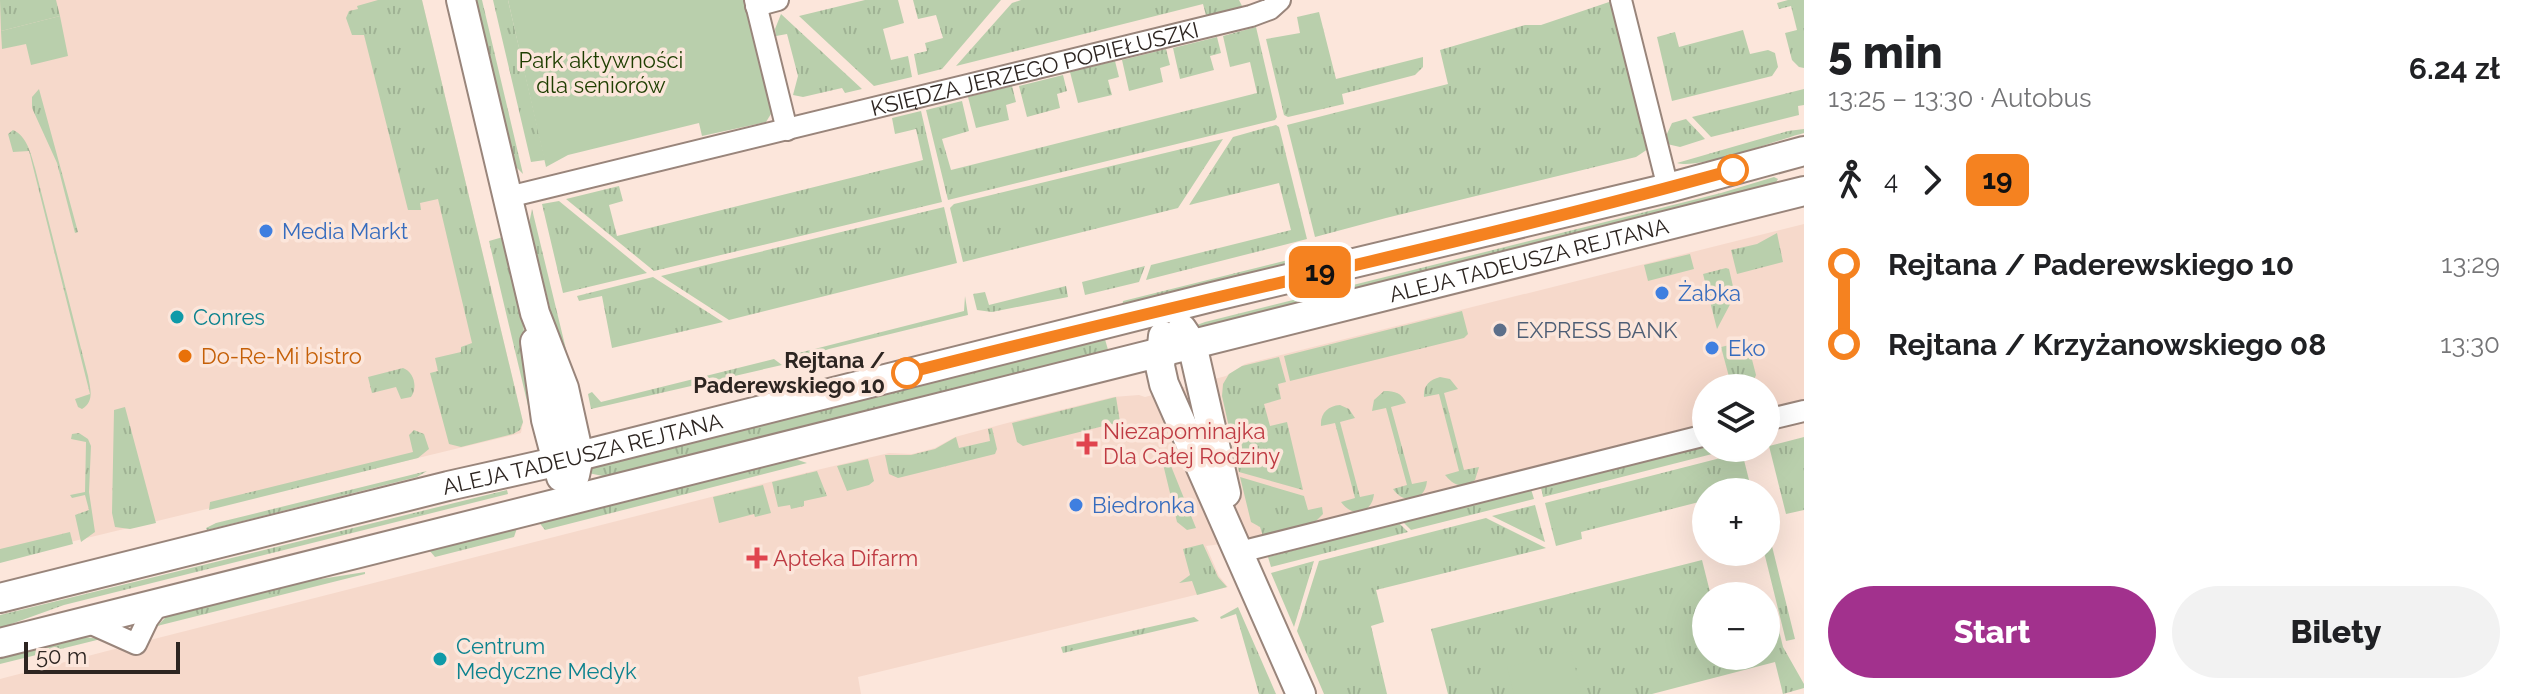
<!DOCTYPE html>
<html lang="pl">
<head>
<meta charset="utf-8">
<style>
	:root { --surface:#fff; --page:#f2f2f2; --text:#202124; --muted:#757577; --accent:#a2318d }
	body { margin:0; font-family:Raleway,sans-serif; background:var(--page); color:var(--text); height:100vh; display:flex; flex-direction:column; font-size:30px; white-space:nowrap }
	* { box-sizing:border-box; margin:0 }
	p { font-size:26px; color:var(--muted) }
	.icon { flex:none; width:44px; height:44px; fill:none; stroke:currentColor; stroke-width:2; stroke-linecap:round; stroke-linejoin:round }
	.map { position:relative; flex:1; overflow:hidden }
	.panel { display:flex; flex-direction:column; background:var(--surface); width:720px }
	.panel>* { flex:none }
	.badge { padding:0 16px; border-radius:12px; font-size:28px; line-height:52px }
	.buttons { position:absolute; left:1692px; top:374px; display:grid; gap:16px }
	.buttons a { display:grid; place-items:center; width:88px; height:88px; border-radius:50%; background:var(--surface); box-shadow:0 8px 32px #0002; font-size:40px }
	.scale { position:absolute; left:24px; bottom:20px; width:156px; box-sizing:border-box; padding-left:8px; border:4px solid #2d2521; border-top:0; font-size:22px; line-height:28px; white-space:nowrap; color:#2d2521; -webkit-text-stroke:6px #fce6db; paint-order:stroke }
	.map>.badge { position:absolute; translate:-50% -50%; box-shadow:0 0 0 4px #fff }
	.legs { display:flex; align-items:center; gap:12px; height:88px; padding:0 24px; font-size:26px }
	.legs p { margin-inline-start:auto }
	.headline { display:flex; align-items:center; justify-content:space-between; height:136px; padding:0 24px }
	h1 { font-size:44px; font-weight:800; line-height:60px }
	.cta { display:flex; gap:16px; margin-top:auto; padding:16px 24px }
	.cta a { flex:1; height:92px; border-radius:48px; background:var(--accent); color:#fff; font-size:32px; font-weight:800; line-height:92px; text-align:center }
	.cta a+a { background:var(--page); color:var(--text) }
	ul { padding:0 24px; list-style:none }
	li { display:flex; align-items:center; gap:28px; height:80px; font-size:30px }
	li i { display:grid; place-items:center; width:12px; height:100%; margin:0 10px; background:currentColor }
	li i::after { content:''; width:20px; height:20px; margin:-10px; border:6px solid; border-radius:50%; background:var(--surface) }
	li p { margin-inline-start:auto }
	li:first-child i { background:linear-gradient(#0000 50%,currentColor 0) }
	li:last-child i { background:linear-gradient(currentColor 50%,#0000 0) }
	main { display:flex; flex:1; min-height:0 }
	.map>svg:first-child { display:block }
</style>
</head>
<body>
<main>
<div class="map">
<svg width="1804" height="694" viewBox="0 0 1804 694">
	<defs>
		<pattern id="grass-tufts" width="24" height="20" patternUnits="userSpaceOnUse" patternTransform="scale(2)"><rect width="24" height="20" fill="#b9cfac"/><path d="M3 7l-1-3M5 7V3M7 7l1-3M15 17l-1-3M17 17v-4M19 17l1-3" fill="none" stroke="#9fb294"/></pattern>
	</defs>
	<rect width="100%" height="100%" fill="#fce6db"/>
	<path fill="#f6d9cb" d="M0 0H422L523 422 521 433 0 559Z
		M1804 224V402L1766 412V388H1706V427L1257 539 1206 546 1219 576 1228 587 858 677 861 694H0V679L107 651 817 470 889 453 912 454 935 448 955 437 1011 422 1113 397 1139 395 1145 397 1226 376 1245 364Z"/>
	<path fill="url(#grass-tufts)" d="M0 0H56L60 16 1 31Z
		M378 0H422L523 422 520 430 513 434 461 447 449 444 430 373 438 371 435 358 461 352V347L472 343 438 199 420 203 421 210H408L364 35H352L346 18 349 11 358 9 357 6Z
		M475 0H482L523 174 515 166Z
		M493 0H508L545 160 531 162Z
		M865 0H898L904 23 883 29 891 60 908 56 912 77 874 86 799 16Z
		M913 0H1001L942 69 918 75 914 54 927 51 925 43 943 38 936 15 918 19Z
		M1021 0H1239L1243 8 1207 19 1203 4 956 66 1012 3Z
		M1788 0H1804V68L1799 67 1792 60 1785 33 1797 30 1791 6 1779 9 1777 3Z
		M1612 1 1648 149 1636 157 1386 218 1315 237 1287 125 1448 84 1440 50 1525 25H1541Z
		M1319 12 1336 79 1423 57V67L1415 75 1342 94 1344 104 1288 117 1284 115 1266 39 1300 33 1297 17Z
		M781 14 862 89 845 93 842 88 803 97 793 95 798 76 787 34 776 36 775 29Z
		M1256 27 1277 117 1275 120 948 200 926 110 962 101 969 131 942 139 951 170 1257 93 1250 62 1230 67 1223 36Z
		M1743 30 1750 54 1768 50 1775 53 1778 67 1772 76 1672 101 1657 37 1675 32 1679 47Z
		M1217 37 1221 53 1210 56 1214 70 1180 79 1173 48Z
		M1166 49 1170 65 1160 68 1163 82 1129 91 1122 60Z
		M1115 61 1119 77 1108 80 1112 95 1078 103 1070 72Z
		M1063 75 1067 91 1057 94 1060 108 1027 117 1019 86Z
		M1012 86 1016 102 1006 105 1009 120 976 128 968 97Z
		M39 89 78 232 75 233 57 163 32 108V97Z
		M1804 89V105L1798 106 1799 115 1711 137 1692 117Z
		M921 111 942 202 654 271 566 199 619 186 623 201 609 205 617 236 923 160 916 129 895 134 892 118Z
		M1686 119 1705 139 1680 147 1667 144 1666 136 1672 123Z
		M1276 125 1279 127 1307 239 1146 280 1151 265 1291 230 1279 183 1189 205 1233 137Z
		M1804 129V133C1777 140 1700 170 1677 163L1788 131Z
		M13 130C27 136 31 154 35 168L88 376C90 388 95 401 82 409L78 407 75 399 90 394 29 151 13 152 8 134Z
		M1223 139 1178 208 963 262 950 208 954 204Z
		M1774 177 1778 179 1774 186 1195 331 1194 326 1205 322 1721 193Z
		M559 201 647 273 563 293 542 204Z
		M944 207 957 263 729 320 661 276Z
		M532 209 571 370 554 324 529 224Z
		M1777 233 1783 262 1737 274 1731 250 1757 244Z
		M503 237 523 325 537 415 529 410 489 241Z
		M1348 245 1350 250 1122 307 1123 301Z
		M1690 254 1694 269 1648 281 1644 265Z
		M1145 266 1139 282 1085 295 1082 282Z
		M1726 268 1729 269 1735 295 1717 329 1703 274Z
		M653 277 723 322 612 348 602 296 579 301 577 296Z
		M1066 286 1068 297 992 312 977 310 973 294 985 292 989 305Z
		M965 296 968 315 829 349 789 363 783 357 964 311Z
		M1462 311 1468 334 1464 338 1290 381 1284 356Z
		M1104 336 1109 353 608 477 588 473 587 467Z
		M1742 342 1748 344 1756 375 1752 385 1732 388 1721 347Z
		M1279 357 1286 382 1278 384 1281 399 1264 404 1270 426 1287 422 1303 490 1239 472 1222 396 1223 384 1229 374 1242 366Z
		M774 359 782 365 591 409 588 394 592 392 601 402Z
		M403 368C414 372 418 387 411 397L401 399 396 387 372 393 368 377Z
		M1440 377 1450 379 1458 389 1444 393 1464 470 1479 467 1475 480C1464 488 1455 487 1446 476L1445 475 1459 471 1439 394 1424 397C1423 386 1429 380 1440 377Z
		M1384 391C1395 391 1402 393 1406 403L1391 407 1412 484 1427 481C1425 502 1404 505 1393 489L1407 485 1386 408 1372 411 1374 400Z
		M1116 397 1120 422 1023 446 1017 442 1012 423Z
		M1340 405 1349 409 1355 418 1340 422 1360 497 1374 494C1372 514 1352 518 1341 502L1355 498 1335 423 1321 426C1320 413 1328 406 1340 405Z
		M125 407 156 523 130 529 115 527 112 513 114 410Z
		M992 428 997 449 995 454 898 478 889 474 885 455H911L935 449 956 437 959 448 990 441 988 429Z
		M414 430 424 434 429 449 418 458 209 510 210 502 413 452 409 435Z
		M79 433 88 439 91 446 89 492 95 532 81 542 75 515 89 510 85 495 72 498 70 495 85 492 86 442 71 439 72 434Z
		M1804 437V510L1786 514 1769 446Z
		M1706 445V448H1723L1724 451 1543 497 1541 487Z
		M1740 453 1744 460 1752 492H1706V511L1703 501 1581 532 1582 539 1556 546 1545 503Z
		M792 458 807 463 545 530 538 521Z
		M868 459 874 481 869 485 847 491 837 466Z
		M1169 461 1196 528 1187 530 1177 522 1163 464Z
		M427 471 417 477 207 530 206 528 216 523Z
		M817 471 827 496 804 501V506L791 509 790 505 778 507 772 482Z
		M1240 477 1304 496 1308 510 1322 507 1323 514 1313 524 1263 536 1260 527 1251 522Z
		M763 485 771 513 755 517 754 514 719 523 713 497Z
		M1531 489 1534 499 1411 530 1403 522Z
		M507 490 508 494 64 605 0 628V615Z
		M1535 505 1545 542 1492 516Z
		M1486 518 1546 548 1376 590 1384 622 1371 626 1387 694H1324L1297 631 1319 561Z
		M1399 523 1408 532 1271 567 1268 557Z
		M1767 526 1795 639 1786 641 1764 552Z
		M517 528 514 537 435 557 429 550Z
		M70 532 73 544 0 563V549Z
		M1203 544 1218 577 1227 587 1197 595 1192 581 1179 583 1190 575 1183 549Z
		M1702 560 1711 596H1706V656H1766V603L1772 602 1783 647 1804 684V688L1783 694 1775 662 1652 694H1448L1431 629Z
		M1314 561 1294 627 1271 573Z
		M365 572V574L157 626 168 615 302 582Z
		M1238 607 1276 694H1259L1236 614 1221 619 1220 617Z
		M1194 617 1199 621 1063 653 1061 647Z
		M84 637 101 639 0 664V657L70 638Z"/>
	<path fill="#b9cfac" d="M508 0H746L774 109 766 122 702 136 699 123 568 155 546 167Z
		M60 16 68 56 31 65 26 44 2 49 1 31Z
		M1571 651 1581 691 1568 694H1514L1507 667Z"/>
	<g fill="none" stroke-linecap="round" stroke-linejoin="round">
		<defs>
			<g id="street">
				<path d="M755 0 787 130"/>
				<path d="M1621 0 1668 188"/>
				<path d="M756 6 778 0"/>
				<path id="s1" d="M508 197 1251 16 1270 9 1280 0"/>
				<path d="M1766 420 1804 411"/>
				<path d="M1240 552 1706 435"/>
				<path d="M87 622 136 644 148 619 159 604"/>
			</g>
			<g id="secondary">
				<path d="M461 0 535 313 564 388 579 456 575 475"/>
				<path d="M1182 329 1192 344 1226 493"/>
				<path d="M1163 336 1160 366 1164 384 1301 694"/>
				<path d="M535 342 546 420 561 477"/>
				<path id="s2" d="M0 598 448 486 555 462 1212 297 1668 188 1804 151"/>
				<path id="s3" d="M0 643 1804 191"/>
			</g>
		</defs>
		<use href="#street" stroke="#99857b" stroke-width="24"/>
		<use href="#secondary" stroke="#99857b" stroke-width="32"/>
		<use href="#street" stroke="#fff" stroke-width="20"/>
		<use href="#secondary" stroke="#fff" stroke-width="28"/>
	</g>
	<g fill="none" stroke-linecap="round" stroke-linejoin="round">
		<defs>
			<path id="line-1" d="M907 373C1181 302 1459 246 1733 170"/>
		</defs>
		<use href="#line-1" stroke="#fff" stroke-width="18"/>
		<use href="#line-1" stroke="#f58220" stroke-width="12"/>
	</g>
	<g fill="#fff" stroke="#f58220" stroke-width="4">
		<circle cx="1733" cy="170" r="14"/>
		<circle cx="907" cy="373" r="14"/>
	</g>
	<g fill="#3f7fe0" stroke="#fce6db" stroke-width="3">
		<circle cx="266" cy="231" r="8"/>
		<circle cx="1662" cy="293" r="8"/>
		<circle cx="1712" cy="348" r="8"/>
		<circle cx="1076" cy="505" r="8"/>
	</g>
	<g fill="#0f9aa8" stroke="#fce6db" stroke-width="3">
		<circle cx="177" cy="317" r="8"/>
		<circle cx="440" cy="659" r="8"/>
	</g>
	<circle fill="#5c6f8a" stroke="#fce6db" stroke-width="3" cx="1500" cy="330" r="8"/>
	<circle fill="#e8710a" stroke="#fce6db" stroke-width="3" cx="185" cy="356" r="8"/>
	<g fill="#e0444e" stroke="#fce6db" stroke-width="3">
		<path d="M1083 432h8v8h8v8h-8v8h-8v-8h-8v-8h8z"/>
		<path d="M753 546h8v8h8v8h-8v8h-8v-8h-8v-8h8z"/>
	</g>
	<g text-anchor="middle" stroke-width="7" stroke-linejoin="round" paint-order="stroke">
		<g font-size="22" fill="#1e3e00" stroke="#fce6db">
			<text x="601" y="68">Park aktywności<tspan x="601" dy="25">dla seniorów</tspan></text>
		</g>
		<g font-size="22" fill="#2d2521" stroke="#fce6db">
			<text dy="8" stroke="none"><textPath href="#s1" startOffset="542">KSIĘDZA JERZEGO POPIEŁUSZKI</textPath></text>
			<text dy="8" stroke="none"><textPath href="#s3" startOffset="1576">ALEJA TADEUSZA REJTANA</textPath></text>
			<text dy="8" stroke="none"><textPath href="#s2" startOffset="600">ALEJA TADEUSZA REJTANA</textPath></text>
		</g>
		<g font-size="22" fill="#366cbe" stroke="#fce6db" text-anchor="start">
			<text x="282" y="239">Media Markt</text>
			<text x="1678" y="301">Żabka</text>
			<text x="1728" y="356">Eko</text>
			<text x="1092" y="513">Biedronka</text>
		</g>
		<g font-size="22" fill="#0d838f" stroke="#fce6db" text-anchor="start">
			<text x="193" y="325">Conres</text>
			<text x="456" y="654">Centrum<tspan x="456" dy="25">Medyczne Medyk</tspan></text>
		</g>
		<g font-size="22" fill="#4e5e75" stroke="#fce6db" text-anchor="start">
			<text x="1516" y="338">EXPRESS BANK</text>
		</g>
		<g font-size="22" fill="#c56008" stroke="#fce6db" text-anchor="start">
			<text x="201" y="364">Do-Re-Mi bistro</text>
		</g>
		<g font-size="22" font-weight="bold" fill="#2d2521" stroke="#fce6db" text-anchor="end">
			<text x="885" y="368">Rejtana /<tspan x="885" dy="25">Paderewskiego 10</tspan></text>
		</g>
		<g font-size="22" fill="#be3a42" stroke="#fce6db" text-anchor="start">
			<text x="1103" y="439">Niezapominajka<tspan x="1103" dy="25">Dla Całej Rodziny</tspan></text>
			<text x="773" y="566">Apteka Difarm</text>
		</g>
	</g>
</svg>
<div class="buttons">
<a><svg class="icon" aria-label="layers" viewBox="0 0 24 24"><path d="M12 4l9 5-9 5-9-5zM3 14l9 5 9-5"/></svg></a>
<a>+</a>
<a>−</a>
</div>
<div class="scale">50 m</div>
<b class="badge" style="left:1320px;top:272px;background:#f58220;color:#111">19</b>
</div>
<section class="panel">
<div class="headline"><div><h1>5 min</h1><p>13:25 – 13:30 · Autobus</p></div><b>6.24 zł</b></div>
<div class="legs"><svg class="icon" aria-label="walk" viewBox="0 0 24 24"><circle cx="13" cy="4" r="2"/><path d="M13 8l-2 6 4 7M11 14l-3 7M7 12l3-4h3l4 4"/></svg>4<svg class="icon" aria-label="forward" viewBox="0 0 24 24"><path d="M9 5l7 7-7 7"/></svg><b class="badge" style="background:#f58220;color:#111">19</b></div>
<ul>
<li><i style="color:#f58220"></i><b>Rejtana / Paderewskiego 10</b><p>13:29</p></li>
<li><i style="color:#f58220"></i><b>Rejtana / Krzyżanowskiego 08</b><p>13:30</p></li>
</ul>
<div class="cta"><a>Start</a><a>Bilety</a></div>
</section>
</main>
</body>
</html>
